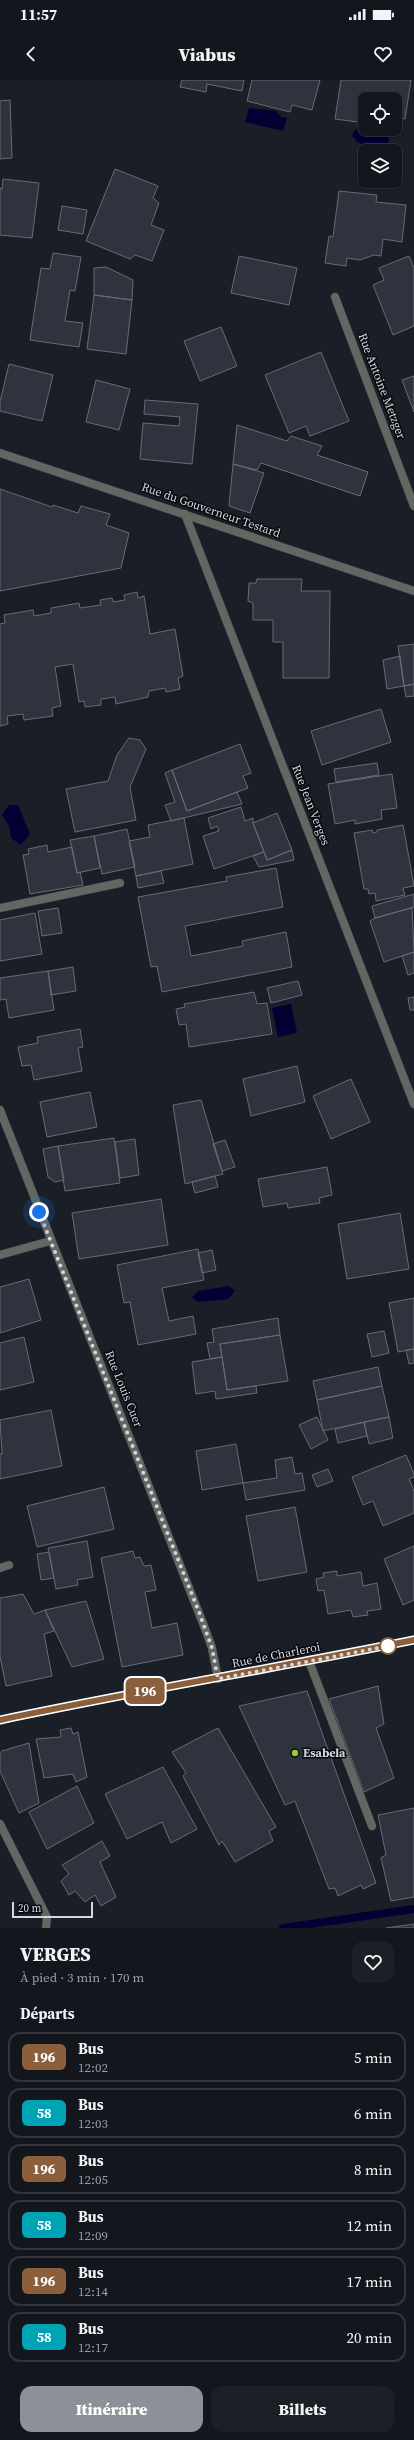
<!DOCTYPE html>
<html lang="fr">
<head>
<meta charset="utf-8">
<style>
	:root { --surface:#14161d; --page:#1d1f26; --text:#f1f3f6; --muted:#9d9fa4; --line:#33353b; --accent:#8c9099 }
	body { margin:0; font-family:"Source Serif 4",serif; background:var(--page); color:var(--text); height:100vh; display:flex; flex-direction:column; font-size:15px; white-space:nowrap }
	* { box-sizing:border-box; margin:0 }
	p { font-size:13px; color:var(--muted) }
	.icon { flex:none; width:22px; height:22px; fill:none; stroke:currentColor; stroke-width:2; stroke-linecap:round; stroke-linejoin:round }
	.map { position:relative; height:1848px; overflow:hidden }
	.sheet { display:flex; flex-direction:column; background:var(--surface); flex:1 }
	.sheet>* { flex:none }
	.badge { padding:0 8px; border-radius:6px; font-size:14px; line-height:26px }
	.fabs { position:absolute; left:358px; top:12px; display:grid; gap:8px }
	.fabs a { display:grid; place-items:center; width:44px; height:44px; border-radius:8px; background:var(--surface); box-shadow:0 1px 3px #0004,0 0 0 1px var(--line); font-size:20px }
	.scale { position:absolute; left:12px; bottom:10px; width:81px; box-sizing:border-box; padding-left:4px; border:2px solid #d4d7dd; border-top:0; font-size:11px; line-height:14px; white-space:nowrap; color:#d4d7dd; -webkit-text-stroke:3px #07080c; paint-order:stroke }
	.you { position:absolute; width:20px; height:20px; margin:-10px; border:3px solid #fff; border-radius:50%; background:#1a73e8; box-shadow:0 0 0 6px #1a73e833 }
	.map>.badge { position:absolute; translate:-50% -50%; box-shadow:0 0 0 2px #fff }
	h2 { padding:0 20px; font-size:15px; line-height:36px }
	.round { display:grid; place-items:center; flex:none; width:42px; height:42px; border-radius:12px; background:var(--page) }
	.overview { display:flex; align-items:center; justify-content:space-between; height:68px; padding:0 20px }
	h1 { font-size:19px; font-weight:800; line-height:30px }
	.cta { display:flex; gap:8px; margin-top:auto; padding:8px 20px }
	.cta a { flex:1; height:46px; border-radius:12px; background:var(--accent); color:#fff; font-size:16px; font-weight:800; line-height:46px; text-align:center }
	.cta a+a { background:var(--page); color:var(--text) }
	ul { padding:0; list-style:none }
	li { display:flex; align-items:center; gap:12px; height:50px; margin:0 8px 6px; padding:0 12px; border:2px solid var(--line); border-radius:12px }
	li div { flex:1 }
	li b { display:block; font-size:15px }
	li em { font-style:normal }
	li .badge { min-width:44px; font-weight:700; text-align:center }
	.status { display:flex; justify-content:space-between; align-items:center; height:28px; padding:0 20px; background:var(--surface); direction:ltr }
	.status svg { height:11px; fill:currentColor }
	header { display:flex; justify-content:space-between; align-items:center; height:52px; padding:0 20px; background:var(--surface); font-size:18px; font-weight:800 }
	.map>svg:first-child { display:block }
</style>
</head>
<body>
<div class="status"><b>11:57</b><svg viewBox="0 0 49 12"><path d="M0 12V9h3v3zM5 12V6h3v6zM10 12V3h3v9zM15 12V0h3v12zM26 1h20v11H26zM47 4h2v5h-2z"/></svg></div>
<header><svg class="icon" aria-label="back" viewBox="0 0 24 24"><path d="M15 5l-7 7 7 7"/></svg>Viabus<svg class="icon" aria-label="heart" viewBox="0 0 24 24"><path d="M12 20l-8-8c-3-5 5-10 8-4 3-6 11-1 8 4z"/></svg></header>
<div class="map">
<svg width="414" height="1848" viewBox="0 0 414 1848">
	<rect width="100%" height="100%" fill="#1a1e27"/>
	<path fill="#030034" d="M249 28 276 31 281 37 287 38 283 51 245 42Z
		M360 47 388 53 389 61 384 69 358 63 352 56 354 51Z
		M9 725H18L30 754 21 765 11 758 9 746 2 735Z
		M291 924 297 953 278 957 272 928Z
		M229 1206 235 1211 228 1219 197 1222 192 1217 198 1211Z"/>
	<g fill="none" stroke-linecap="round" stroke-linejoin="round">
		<path stroke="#030034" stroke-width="8" d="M283 1848 414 1829"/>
	</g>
	<path fill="#2f333d" stroke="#676b77" d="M182 0H244L242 11 207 4 206 12 180 7Z
		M252 0H320L312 30 292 25 290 32 247 21Z
		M341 0H411L405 39 395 37V19H365V43L335 39Z
		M10 20 12 78 0 79V21Z
		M115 89 158 106 153 118 159 123 151 145 164 150 152 181 135 175 130 179 86 161Z
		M3 99 39 103 32 158 0 155V108L2 109Z
		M339 111 377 115 376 122 406 125 402 162 383 159 381 176 374 175 360 180 347 178 346 186 325 183 329 156 333 157Z
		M62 126 87 130 83 154 58 150Z
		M53 173 81 177 75 211 70 210 65 241 83 243 79 267 30 260 41 188 50 189Z
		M239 176 297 188 289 225 231 213Z
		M409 176 414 188V246L393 255 373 205 384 200 379 188Z
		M106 187 133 200 132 220 94 215V188Z
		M94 215 132 220 126 274 87 269Z
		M221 247 237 286 200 301 184 261Z
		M321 272 349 341 310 356 306 346 289 353 265 295Z
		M9 284 53 295 42 341 0 331V322Z
		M414 296V332L402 300Z
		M96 300 130 309 119 350 86 342Z
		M145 320 198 324 192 384 140 379 143 343 179 346 180 337 144 334Z
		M237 345 287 361 291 356 322 366 317 375 368 392 360 416 261 383 257 390 233 384Z
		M233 384 264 393 250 433 229 426Z
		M0 409 52 427 53 425 78 433 81 426 110 434 106 445 129 453 121 488 0 511Z
		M257 499H302L301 511H330L329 598H283V562H273V540H253V523L248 521 249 503H256Z
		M137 512 138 518 144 516 150 554 175 549 183 596 178 598 180 609 166 612 165 608 149 611 148 617 116 624 115 617 101 619V625L85 627 84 621 79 622 73 584 55 587 61 626 52 628 53 636 24 640 23 634 7 636 8 644 0 646V544L5 543 4 535 33 530 34 536 51 533V528L79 523 80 528 101 525 100 520 112 518 113 522 125 520 124 515Z
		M414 564V604L404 606 398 566Z
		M400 576 404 606 387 609 383 580Z
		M414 604V616L406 617 404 606Z
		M381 629 391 662 322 685 311 651Z
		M129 658 140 660 146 669 130 707 136 740 75 752 66 709 108 701 117 675Z
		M240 664 251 693 243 696 248 708 187 731 172 690Z
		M377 683 379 695 336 702 334 689Z
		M172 690 187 731 237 712 242 724 171 741 165 725 175 722 165 693Z
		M392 694 397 728 381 730 382 739 355 744V740L335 744 328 704Z
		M241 727 245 741 253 738V743L264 772 214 789 203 756 219 751 217 746 211 749 208 738Z
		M277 733 292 770 267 780 253 743Z
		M184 738 193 784 136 796 129 761 150 757 148 745Z
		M403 745 414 806 403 808 405 815 376 821 375 813 369 814 368 809H364L354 753 372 750 373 753 377 752V750Z
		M127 749 135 787 102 794 94 756Z
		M94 756 100 788 77 793 70 760Z
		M47 765 48 772 72 767 77 793 80 792 83 805 30 814 23 775 29 774 28 769Z
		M292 770 294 780 259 787 253 776 264 772 267 780Z
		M276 788 283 827 185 846 191 876 243 866 242 861 286 852 292 887 162 912 157 886 151 887 138 817 227 801 226 797Z
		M161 791 164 803 138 808 136 796Z
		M414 814V827L375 838 372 826Z
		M58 828 62 853 42 856 38 831Z
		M412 828 414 872 384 882 370 841 375 838Z
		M35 833 42 874 0 881V840Z
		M414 872V893L408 895 402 876Z
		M73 887 76 911 51 915 48 891Z
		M48 891 54 930 9 938 6 919 0 920V898Z
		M298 901 302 915 271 923 267 908Z
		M254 912 257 924 267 923 272 954 189 967 186 944 179 945 176 929 185 927 184 924Z
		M414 917V930H410L408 918Z
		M80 949 83 967 78 968 82 991 34 1000 31 985 22 986 18 967 38 963 37 957Z
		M297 986 305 1022 251 1036 243 999Z
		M351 999 370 1042 331 1059 313 1016Z
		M90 1012 97 1047 47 1057 40 1022Z
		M201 1020 223 1094 185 1104 173 1025Z
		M114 1058 120 1103 65 1111 58 1066Z
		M135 1059 139 1095 120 1098 115 1062Z
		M225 1060 235 1087 222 1091 213 1064Z
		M58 1066 64 1100 55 1102 48 1097 43 1069Z
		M327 1087 332 1115 319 1118 320 1123 288 1128 287 1123 263 1127 258 1099Z
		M215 1096 218 1107 195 1113 192 1102Z
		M161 1119 168 1165 79 1179 72 1133Z
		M400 1133 409 1189 347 1199 338 1144Z
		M198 1169 204 1200 162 1208 169 1241 193 1236 196 1254 138 1265 130 1222 124 1223 117 1185Z
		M212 1170 216 1190 202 1193 198 1173Z
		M29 1199 41 1240 0 1253V1207Z
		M414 1218V1269L398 1272 389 1223Z
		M278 1238 280 1255 220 1264 222 1277 210 1279 207 1263 214 1262 212 1249Z
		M384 1251 389 1273 372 1277 367 1254Z
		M280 1255 288 1301 227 1310 220 1264Z
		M24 1257 34 1302 0 1310V1263Z
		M414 1269V1283L409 1284 406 1270Z
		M222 1277 227 1310 256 1306 257 1313 216 1319 215 1311 196 1314 192 1282Z
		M378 1287 382 1306 317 1320 313 1301Z
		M382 1306 389 1337 323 1351 317 1320Z
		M51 1330 62 1386 0 1399V1374H2L0 1340Z
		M317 1337 328 1360 311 1369 299 1345Z
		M389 1337 393 1358 369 1364 364 1342Z
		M364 1342 367 1356 338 1363 335 1349Z
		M236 1364 243 1403 202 1410 196 1371Z
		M406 1375 414 1394V1397L409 1399 414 1411V1433L383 1446 373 1421 363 1425 352 1397Z
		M292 1377 295 1394 302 1393 305 1410 246 1420 243 1403 277 1398 275 1380Z
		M328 1389 333 1401 317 1407 312 1395Z
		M104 1407 114 1449 37 1467 27 1426Z
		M295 1427 307 1492 258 1501 246 1436Z
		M87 1461 93 1497 77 1500 78 1505 56 1509 48 1468Z
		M414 1466V1520L403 1525 384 1479Z
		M133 1471 135 1478 140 1477 144 1486 151 1485 156 1510 145 1512 152 1548 177 1543 183 1575 122 1587 101 1478Z
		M49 1472 54 1498 41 1500 37 1474Z
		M337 1491V1496L361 1492 363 1506 377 1503 381 1529 367 1531 368 1535 353 1537 351 1530 328 1534 324 1510 318 1511 316 1499 324 1497 323 1493Z
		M23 1514 34 1534 45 1530 54 1551 44 1554 52 1596 6 1606 0 1576V1518Z
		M86 1521 104 1579 72 1587 45 1530Z
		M378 1606 384 1644 376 1648 394 1698 364 1712 329 1619Z
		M307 1611 376 1803 363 1809 361 1805 338 1816 335 1808 329 1809 295 1721 285 1725 239 1626Z
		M71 1648 73 1654 78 1652 87 1697 76 1702 73 1694 44 1698 36 1659 61 1657 60 1650Z
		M218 1648 276 1747 269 1751 273 1761 235 1782 222 1761 219 1765 183 1696 186 1693 172 1672Z
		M29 1663 39 1723 19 1733 0 1691V1674L2 1671Z
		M163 1687 197 1749 171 1763 162 1742 127 1759 105 1714Z
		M77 1706 94 1743 47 1769 29 1732Z
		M414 1728V1817L391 1821 381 1778 386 1775 378 1735Z
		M102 1761 110 1776 100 1782 116 1817 101 1826 95 1815 85 1822 75 1811 69 1815 61 1801 69 1794 62 1785Z
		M414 1844V1848H386Z"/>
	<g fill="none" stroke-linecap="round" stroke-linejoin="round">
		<defs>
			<path id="lane" d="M0 828 120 803
				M0 1175 50 1161
				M0 1488 9 1485
				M309 1581 372 1746"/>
			<path id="street" d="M335 217 414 426
				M0 373 414 511
				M185 434 414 1024
				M0 1030 204 1546 212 1568 218 1599
				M0 1744 47 1837 46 1848"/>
			<path id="secondary" d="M0 1640C137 1611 276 1588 414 1560"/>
		</defs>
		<use href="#lane" stroke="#343840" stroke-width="9"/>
		<use href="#street" stroke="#343840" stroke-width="9"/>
		<use href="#secondary" stroke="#343840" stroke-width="9"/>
		<use href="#lane" stroke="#646661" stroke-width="8"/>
		<use href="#street" stroke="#646661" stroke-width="8"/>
		<use href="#secondary" stroke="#8c9087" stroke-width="8"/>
	</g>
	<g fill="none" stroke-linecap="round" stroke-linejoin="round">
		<defs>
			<path id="line" d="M0 1640C137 1611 276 1588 414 1560"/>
		</defs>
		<use href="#line" stroke="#fff" stroke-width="9"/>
		<use href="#line" stroke="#8b5e3c" stroke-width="6"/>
		<path stroke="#d4d7dd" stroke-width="4" stroke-dasharray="0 7.2" d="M39 1132 199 1532 212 1568 218 1599 388 1566"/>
	</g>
	<circle fill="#fff" stroke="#8b5e3c" stroke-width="2" cx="388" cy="1566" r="8"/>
	<circle fill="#9bcb33" stroke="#07080c" stroke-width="1.5" cx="295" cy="1673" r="4"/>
	<g text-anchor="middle" stroke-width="3" stroke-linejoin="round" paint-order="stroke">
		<g font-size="12" fill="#d4d7dd" stroke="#07080c">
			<text transform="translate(382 306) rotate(69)" y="4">Rue Antoine Metzger</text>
			<text transform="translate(211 430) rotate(19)" y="4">Rue du Gouverneur Testard</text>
			<text transform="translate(311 725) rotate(69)" y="4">Rue Jean Verges</text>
			<text transform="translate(124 1309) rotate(68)" y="4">Rue Louis Cuer</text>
			<text transform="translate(276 1575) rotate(-11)" y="4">Rue de Charleroi</text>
		</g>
		<g font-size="12" font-weight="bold" fill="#d4d7dd" stroke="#07080c" text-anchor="start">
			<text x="303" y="1677">Esabela</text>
		</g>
	</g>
</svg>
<div class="fabs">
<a><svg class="icon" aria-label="locate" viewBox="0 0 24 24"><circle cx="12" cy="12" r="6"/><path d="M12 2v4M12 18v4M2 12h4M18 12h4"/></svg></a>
<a><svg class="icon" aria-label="layers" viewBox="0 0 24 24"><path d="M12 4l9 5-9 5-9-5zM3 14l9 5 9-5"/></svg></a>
</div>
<div class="scale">20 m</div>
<div class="you" style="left:39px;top:1132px"></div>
<b class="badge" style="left:145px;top:1611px;background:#8b5e3c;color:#fff">196</b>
</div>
<section class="sheet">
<div class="overview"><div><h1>VERGES</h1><p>À pied · 3 min · 170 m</p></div><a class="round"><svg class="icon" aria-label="heart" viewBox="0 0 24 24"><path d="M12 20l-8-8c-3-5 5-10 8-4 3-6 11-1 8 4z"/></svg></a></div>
<h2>Départs</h2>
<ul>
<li><span class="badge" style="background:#8b5e3c;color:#fff">196</span><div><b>Bus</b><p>12:02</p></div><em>5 min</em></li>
<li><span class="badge" style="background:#00a3b4;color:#fff">58</span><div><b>Bus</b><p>12:03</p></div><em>6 min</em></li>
<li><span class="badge" style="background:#8b5e3c;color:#fff">196</span><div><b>Bus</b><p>12:05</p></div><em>8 min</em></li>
<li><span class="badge" style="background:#00a3b4;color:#fff">58</span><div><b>Bus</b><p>12:09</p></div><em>12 min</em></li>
<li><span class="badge" style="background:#8b5e3c;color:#fff">196</span><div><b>Bus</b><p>12:14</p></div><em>17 min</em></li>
<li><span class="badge" style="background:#00a3b4;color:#fff">58</span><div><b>Bus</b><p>12:17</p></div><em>20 min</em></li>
</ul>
<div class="cta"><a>Itinéraire</a><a>Billets</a></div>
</section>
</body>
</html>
